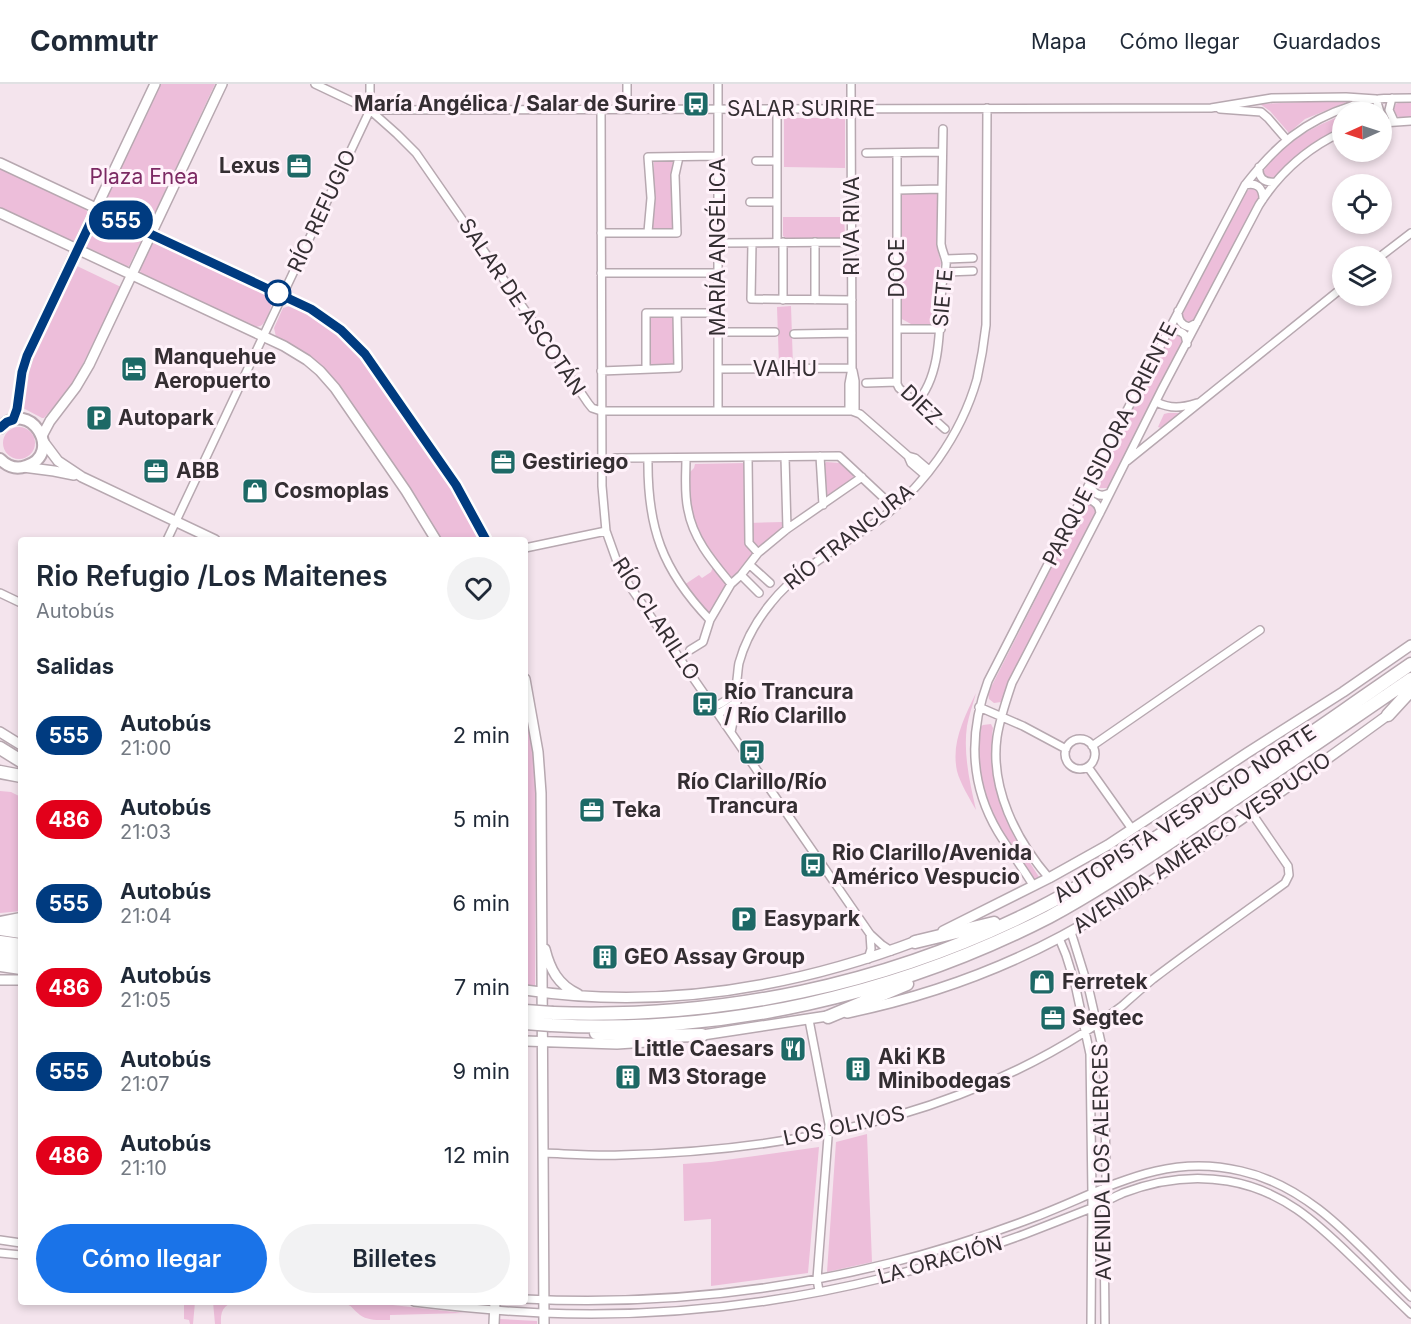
<!DOCTYPE html>
<html lang="es">
<head>
<meta charset="utf-8">
<style>
	:root { --surface:#fff; --page:#f2f2f3; --text:#1f2937; --muted:#747a83; --line:#e0e1e3; --accent:#1a73e8 }
	body { margin:0; font-family:Inter,sans-serif; background:var(--page); color:var(--text); height:100vh; display:flex; flex-direction:column; font-size:22px; white-space:nowrap }
	* { box-sizing:border-box; margin:0 }
	p { font-size:20px; color:var(--muted) }
	.icon { flex:none; width:33px; height:33px; fill:none; stroke:currentColor; stroke-width:2; stroke-linecap:round; stroke-linejoin:round }
	.map { position:relative; flex:1; overflow:hidden }
	.details { position:absolute; left:18px; top:453px; width:510px; height:768px; display:flex; flex-direction:column; background:var(--surface); border-radius:6px; box-shadow:0 3px 9px #0003 }
	.details>* { flex:none }
	.badge { padding:0 12px; border-radius:20px; font-size:21px; line-height:39px }
	.needle { width:39px; rotate:267deg }
	.fabs { position:absolute; left:1332px; top:18px; display:grid; gap:12px }
	.fabs a { display:grid; place-items:center; width:60px; height:60px; border-radius:50%; background:var(--surface); box-shadow:0 3px 9px #0003; font-size:30px }
	.map>.badge { position:absolute; translate:-50% -50%; box-shadow:0 0 0 3px #fff }
	h2 { padding:0 18px; font-size:22px; line-height:54px }
	.round { display:grid; place-items:center; flex:none; width:63px; height:63px; border-radius:32px; background:var(--page) }
	.head { display:flex; align-items:center; justify-content:space-between; height:102px; padding:0 18px }
	h1 { font-size:28px; font-weight:600; line-height:45px }
	.action { display:flex; gap:12px; margin-top:auto; padding:12px 18px }
	.action a { flex:1; height:69px; border-radius:36px; background:var(--accent); color:#fff; font-size:24px; font-weight:600; line-height:69px; text-align:center }
	.action a+a { background:var(--page); color:var(--text) }
	ul { padding:0; list-style:none }
	li { display:flex; align-items:center; gap:18px; height:84px; padding:0 18px }
	li div { flex:1 }
	li b { display:block; font-size:22px }
	li em { font-style:normal }
	li .badge { min-width:66px; font-weight:700; text-align:center }
	header { display:flex; align-items:center; gap:36px; box-sizing:border-box; height:84px; padding:0 30px; background:var(--surface); border-bottom:2px solid var(--line) }
	header strong { font-size:28px }
	nav { display:flex; gap:33px; margin-inline-start:auto; font-size:21px }
	.map>svg:first-child { display:block }
</style>
</head>
<body>
<header>
<strong>Commutr</strong>
<nav><a>Mapa</a><a>Cómo llegar</a><a>Guardados</a></nav>
</header>
<div class="map">
<svg width="1411" height="1240" viewBox="0 0 1411 1240">
	<rect width="100%" height="100%" fill="#f4e4ed"/>
	<path fill="#edbeda" d="M161 0H215L148 144 103 122Z
		M1303 18H1347L1305 35 1289 49 1270 27 1260 20Z
		M1400 18H1411V34C1401 34 1388 34 1396 20Z
		M1342 31V45C1317 57 1292 71 1275 93L1267 95 1262 90C1270 73 1299 51 1316 43 1325 38 1334 35 1342 31Z
		M784 34H845V84L784 83Z
		M654 77H673C671 102 670 118 673 143L671 145H654L652 142Z
		M0 83 85 124 88 129 75 157 71 158 0 125Z
		M1252 104 1257 106 1260 110V116L1197 235C1192 237 1188 239 1183 234V229L1247 107Z
		M902 108H935L937 110V164L941 179 937 196 936 237 935 240H911L900 234 899 111Z
		M102 131 139 147 142 155 129 182 126 183 87 165 85 162 86 158 97 134Z
		M783 133H844L845 150 841 154H786L783 152Z
		M158 157 266 209 272 217C271 224 267 237 262 241 259 243 255 243 252 244L141 191 140 186 152 160Z
		M77 182 121 203 72 302 44 334H42L23 324 25 298 31 278Z
		M290 222H295L303 225 335 247 361 272 454 405 468 430 480 456H440L321 283 300 266 276 253 274 244 283 224Z
		M791 222 793 282H779L777 223Z
		M675 231 676 279 674 283H651L648 281 649 274 651 269V234L652 232Z
		M1175 251H1179L1184 259 1109 404H1098L1096 401 1097 394 1170 253Z
		M1168 329H1180L1161 344 1158 343 1164 330Z
		M3 359a16 16 0 1 1 32 0a16 16 0 1 1-32 0Z
		M826 378 840 379 854 391 852 396 827 415 825 412 824 381Z
		M746 379 747 439 783 438V448L746 484 730 497 710 528H705L684 501 699 491 702 494 711 488 715 478 703 458 691 428 689 389 694 384 695 380Z
		M1088 417 1096 423V430L1009 597 1001 618 994 619 989 615 988 609 1084 420Z
		M976 609C973 620 969 631 967 642 963 670 970 699 976 726 970 715 960 699 957 687 951 659 964 634 976 609Z
		M525 623 534 672 536 702 535 902 525 901Z
		M991 640 993 644C991 656 992 670 993 682 998 729 1014 755 1039 793L1033 797C1014 767 990 736 981 701 976 683 977 664 978 645L983 641Z
		M0 707 11 708 21 713V827L0 829Z
		M867 1050 872 1178 827 1188 836 1058Z
		M819 1063 808 1189 711 1202V1135L684 1137 683 1080 711 1078Z
		M184 1218H195L193 1240H190L189 1236 184 1235Z
		M213 1218H239C225 1219 220 1225 221 1240H215Z
		M340 1218H366L464 1229 390 1231V1236C381 1236 368 1237 360 1231 350 1223 354 1222 340 1218Z
		M499 1235 537 1237V1240H499Z"/>
	<g fill="none" stroke-linecap="round" stroke-linejoin="round">
		<defs>
			<path id="street" d="M315 0 370 26 397 50 416 69 529 232 588 319 592 324 601 327H852L860 330 908 372 915 374 929 386
				M627 0V25
				M718 0V327
				M1392 14 1389 26 1394 37
				M601 25 602 402 606 447 616 475 629 501 870 850 882 861 891 867
				M777 25V158
				M1220 25 1261 28 1268 34 1287 56
				M370 26 1211 24 1272 14 1346 13 1376 15 1380 28
				M1382 39 1411 37
				M866 69 941 68
				M897 69V300L899 304 945 345
				M756 77H777
				M1259 83C1258 94 1264 99 1275 98
				M1245 101C1256 98 1263 103 1263 115
				M897 106 941 105
				M750 118H777
				M648 148 651 114 648 73 718 72
				M601 149H677L675 91 679 73
				M718 159 852 158
				M752 159 751 215 852 216
				M1381 172 1411 149
				M946 175 973 174
				M946 188 973 187
				M601 189H718
				M783 216V158
				M815 216V158
				M1178 227C1178 236 1181 241 1189 243L1197 239
				M897 245H941
				M718 248H775
				M794 250 852 249
				M1166 251C1173 246 1179 245 1185 251L1187 260
				M646 285V229H718
				M718 285 852 284
				M601 287 678 284 677 229
				M853 287 855 297V327
				M866 299 897 298
				M1156 318C1171 325 1181 324 1197 319
				M916 319C943 291 939 237 942 201 943 193 947 187 946 178 945 172 942 167 941 160L943 45
				M849 327V300L852 284 851 0
				M820 372 823 421
				M908 372 911 379 925 391
				M785 373 787 445
				M615 374 839 372 887 417
				M648 374C647 443 662 486 710 536
				M686 374C686 391 684 409 688 426 693 455 713 478 731 500
				M748 374 749 459 758 469
				M1127 377 1342 204
				M1090 399C1092 410 1100 414 1110 409
				M1080 418C1090 413 1099 418 1100 429
				M167 456 370 26V0
				M525 464 606 447
				M750 481 770 499
				M741 491 759 509
				M0 509 21 519
				M690 566 703 558 710 536 731 500 741 491 758 469 787 445 862 393
				M714 623C720 620 729 616 733 610 738 602 737 589 739 579 745 557 757 536 771 519 796 487 842 461 876 438 923 405 961 351 977 295 981 277 984 259 986 241L987 24
				M979 623 1023 642 1066 665
				M718 630 737 618
				M731 648 738 613 737 602
				M1065 670a15 15 0 1 1 30 0a15 15 0 1 1-30 0Z
				M1092 662 1260 546
				M1088 683 1132 745
				M1049 794C1016 756 990 704 997 653 1000 634 1006 617 1012 599L1099 431 1162 305 1259 121C1280 88 1307 64 1342 48
				M1033 801C1022 783 1009 766 998 748 969 699 969 648 988 597L1143 295 1245 101C1275 62 1304 37 1351 22 1360 19 1369 15 1378 15 1389 14 1400 14 1411 14
				M1071 848 1089 906 1103 967 1105 1021 1106 1092 1104 1136 1105 1240
				M1059 854 1066 871 1075 900 1090 970 1092 1110 1091 1240
				M868 875 871 865 870 850
				M809 936 829 1040 817 1195 819 1207
				M544 1069C570 1070 595 1072 621 1071 782 1067 947 1036 1085 948 1097 940 1110 931 1122 922 1132 913 1142 904 1153 895 1196 862 1241 831 1285 799L1289 791 1288 782 1251 728
				M0 1156 21 1159
				M0 1169 21 1171
				M525 1215C647 1221 771 1209 890 1179 939 1167 988 1151 1035 1133 1106 1106 1162 1068 1241 1087 1313 1103 1360 1164 1411 1213
				M414 1218C456 1223 499 1227 542 1229 658 1234 774 1221 887 1193 933 1181 979 1167 1025 1150 1046 1142 1068 1133 1089 1125 1101 1120 1112 1114 1123 1109 1157 1096 1193 1091 1228 1097 1282 1106 1316 1138 1353 1174 1373 1193 1392 1212 1411 1230"/>
			<path id="secondary" d="M0 79 311 225C335 240 355 257 372 279L456 401 486 456
				M0 129 284 262 307 276 320 287 335 304 406 407 436 456
				M13 335 17 325 23 288 31 262 155 0
				M42 352 50 337 76 303 89 281 222 0
				M43 357 58 377 82 393 215 456
				M23 383 54 387 74 391
				M525 595 538 668 541 709 544 1240
				M0 648 21 661
				M943 847 1049 794 1108 761 1247 669 1343 608 1411 561
				M545 865C550 885 558 901 578 910
				M0 896H21
				M525 906C659 926 793 904 919 856
				M847 929C939 910 1025 877 1104 828 1142 805 1177 779 1214 754 1274 713 1333 671 1392 628
				M696 952 834 931
				M525 957 617 960 662 957
				M494 1240 495 1218"/>
			<path id="primary" d="M0 344C29 312 65 370 26 382 16 386 7 382 0 375"/>
			<path id="highway" d="M1388 631 1411 606
				M0 664 21 677
				M0 688 21 692
				M0 839 21 835
				M0 845 21 848
				M0 858 21 861
				M915 858 994 839
				M0 870 21 872
				M0 881 21 884
				M553 929C721 935 886 901 1037 825 1083 802 1127 772 1171 744 1252 691 1331 635 1411 580
				M828 933 907 900
				M551 941C722 951 897 911 1049 833 1099 806 1147 774 1194 742 1267 694 1339 644 1411 595
				M596 949 656 952 702 951"/>
		</defs>
		<use href="#street" stroke="#b7a8b0" stroke-width="10"/>
		<use href="#secondary" stroke="#b7a8b0" stroke-width="12"/>
		<use href="#primary" stroke="#b7a8b0" stroke-width="14"/>
		<use href="#highway" stroke="#b7a8b0" stroke-width="15"/>
		<use href="#street" stroke="#fff" stroke-width="7"/>
		<use href="#secondary" stroke="#fff" stroke-width="9"/>
		<use href="#primary" stroke="#fff" stroke-width="10"/>
		<use href="#highway" stroke="#fff" stroke-width="12"/>
		<defs>
			<path id="highway-bridge" d="M525 927 553 929
				M525 939 551 941"/>
		</defs>
		<use href="#highway-bridge" stroke="#b7a8b0" stroke-width="15" stroke-linecap="butt"/>
		<use href="#highway-bridge" stroke="#fff" stroke-width="12"/>
	</g>
	<g fill="none" stroke-linecap="round" stroke-linejoin="round">
		<defs>
			<path id="line" d="M0 344 7 338 13 336 17 325 22 288 27 272 97 125 311 225 341 246 365 270 456 401 486 456"/>
		</defs>
		<use href="#line" stroke="#fff" stroke-width="14"/>
		<use href="#line" stroke="#003b80" stroke-width="9"/>
	</g>
	<defs>
		<symbol id="bus-square" viewBox="-11 -11 22 22"><rect x="-9" y="-9" width="18" height="18" rx="4" fill="#1d6966" stroke="#fff2fa"/><path d="M-5-6H5V4H4V6H2V4H-2V6H-4V4H-5ZM-3.5-4V0h7V-4ZM-3.5 1.2v1.5H-2V1.2ZM2 1.2v1.5H3.5V1.2Z" fill="#fff"/></symbol>
		<symbol id="office-square" viewBox="-11 -11 22 22"><rect x="-9" y="-9" width="18" height="18" rx="4" fill="#1d6966" stroke="#fff2fa"/><path d="M-6-3h4V-5.5h4V-3h4V5H-6ZM-1-4.5V-3h2v-1.5ZM-6 0V1H6V0Z" fill="#fff"/></symbol>
		<symbol id="hotel-square" viewBox="-11 -11 22 22"><rect x="-9" y="-9" width="18" height="18" rx="4" fill="#1d6966" stroke="#fff2fa"/><path d="M-6-4.5h1.5V1H6V5H4.5V3h-9V5H-6ZM-4 0a1.8 1.8 0 1 1 3.6 0ZM.5 0V-2.5h3Q6-2.5 6 0Z" fill="#fff"/></symbol>
		<symbol id="parking-square" viewBox="-11 -11 22 22"><rect x="-9" y="-9" width="18" height="18" rx="4" fill="#1d6966" stroke="#fff2fa"/><path d="M-3.5-5.5H1a3.5 3.5 0 0 1 0 7H-1V5.5H-3.5ZM-1-3.4V-.6H.8a1.4 1.4 0 0 0 0-2.8Z" fill="#fff"/></symbol>
		<symbol id="shop-square" viewBox="-11 -11 22 22"><rect x="-9" y="-9" width="18" height="18" rx="4" fill="#1d6966" stroke="#fff2fa"/><path d="M-5-2.5h2.3a2.7 3.5 0 0 1 5.4 0H5L5.5 6h-11ZM-1.5-2.5h3a1.5 2.3 0 0 0-3 0Z" fill="#fff"/></symbol>
		<symbol id="building-square" viewBox="-11 -11 22 22"><rect x="-9" y="-9" width="18" height="18" rx="4" fill="#1d6966" stroke="#fff2fa"/><path d="M-4-6H4V6H1V3H-1V6H-4ZM-2.5-4.3h1.7v1.8h-1.7ZM.8-4.3h1.7v1.8H.8ZM-2.5-1h1.7V.8h-1.7ZM.8-1h1.7V.8H.8Z" fill="#fff"/></symbol>
		<symbol id="restaurant-square" viewBox="-11 -11 22 22"><rect x="-9" y="-9" width="18" height="18" rx="4" fill="#1d6966" stroke="#fff2fa"/><path d="M-5-6h1v4h1v-4h1v4h1v-4h1v5L-1.5 .5V6h-2V.5L-5-1ZM5-6V6H3V1.5H1.5Q1.5-4 5-6Z" fill="#fff"/></symbol>
	</defs>
	<g fill-rule="evenodd">
		<use href="#bus-square" x="681" y="5" width="30" height="30"/>
		<use href="#office-square" x="284" y="67" width="30" height="30"/>
		<use href="#hotel-square" x="119" y="270" width="30" height="30"/>
		<use href="#parking-square" x="84" y="319" width="30" height="30"/>
		<use href="#office-square" x="488" y="363" width="30" height="30"/>
		<use href="#office-square" x="141" y="372" width="30" height="30"/>
		<use href="#shop-square" x="240" y="392" width="30" height="30"/>
		<use href="#bus-square" x="690" y="605" width="30" height="30"/>
		<use href="#bus-square" x="737" y="653" width="30" height="30"/>
		<use href="#office-square" x="577" y="711" width="30" height="30"/>
		<use href="#bus-square" x="798" y="766" width="30" height="30"/>
		<use href="#parking-square" x="729" y="820" width="30" height="30"/>
		<use href="#building-square" x="590" y="858" width="30" height="30"/>
		<use href="#shop-square" x="1027" y="883" width="30" height="30"/>
		<use href="#office-square" x="1038" y="919" width="30" height="30"/>
		<use href="#restaurant-square" x="778" y="950" width="30" height="30"/>
		<use href="#building-square" x="843" y="970" width="30" height="30"/>
		<use href="#building-square" x="613" y="978" width="30" height="30"/>
	</g>
	<circle fill="#fff" stroke="#003b80" stroke-width="3" cx="278" cy="209" r="12"/>
	<g text-anchor="middle" stroke-width="6" stroke-linejoin="round" paint-order="stroke">
		<g font-size="21" font-weight="bold" fill="#342e32" stroke="#fff2fa" text-anchor="start">
			<text x="676" y="27" text-anchor="end">María Angélica / Salar de Surire</text>
			<text x="280" y="89" text-anchor="end">Lexus</text>
			<text x="154" y="280">Manquehue<tspan x="154" dy="24">Aeropuerto</tspan></text>
			<text x="118" y="341">Autopark</text>
			<text x="522" y="385">Gestiriego</text>
			<text x="176" y="394">ABB</text>
			<text x="274" y="414">Cosmoplas</text>
			<text x="724" y="615">Río Trancura<tspan x="724" dy="24">/ Río Clarillo</tspan></text>
			<text x="752" y="705" text-anchor="middle">Río Clarillo/Río<tspan x="752" dy="24">Trancura</tspan></text>
			<text x="612" y="733">Teka</text>
			<text x="832" y="776">Rio Clarillo/Avenida<tspan x="832" dy="24">Américo Vespucio</tspan></text>
			<text x="764" y="842">Easypark</text>
			<text x="624" y="880">GEO Assay Group</text>
			<text x="1062" y="905">Ferretek</text>
			<text x="1072" y="941">Segtec</text>
			<text x="774" y="972" text-anchor="end">Little Caesars</text>
			<text x="878" y="980">Aki KB<tspan x="878" dy="24">Minibodegas</tspan></text>
			<text x="648" y="1000">M3 Storage</text>
		</g>
		<g font-size="21" fill="#342e32" stroke="#fff2fa">
			<text x="801" y="32">SALAR SURIRE</text>
			<text transform="translate(322 127) rotate(-65)" y="7">RÍO REFUGIO</text>
			<text transform="translate(852 142) rotate(-90)" y="7">RIVA RIVA</text>
			<text transform="translate(718 163) rotate(-90)" y="7">MARÍA ANGÉLICA</text>
			<text transform="translate(897 184) rotate(-90)" y="7">DOCE</text>
			<text transform="translate(943 214) rotate(-85)" y="7">SIETE</text>
			<text transform="translate(522 223) rotate(56)" y="7">SALAR DE ASCOTÁN</text>
			<text x="785" y="292">VAIHU</text>
			<text transform="translate(921 321) rotate(44)" y="7">DIEZ</text>
			<text transform="translate(1110 360) rotate(-63)" y="7">PARQUE ISIDORA ORIENTE</text>
			<text transform="translate(849 453) rotate(-38)" y="7">RÍO TRANCURA</text>
			<text transform="translate(656 535) rotate(57)" y="7">RÍO CLARILLO</text>
			<text transform="translate(1185 730) rotate(-33)" y="7">AUTOPISTA VESPUCIO NORTE</text>
			<text transform="translate(1202 759) rotate(-34)" y="7">AVENIDA AMÉRICO VESPUCIO</text>
			<text transform="translate(844 1042) rotate(-12)" y="7">LOS OLIVOS</text>
			<text transform="translate(1102 1078) rotate(-91)" y="7">AVENIDA LOS ALERCES</text>
			<text transform="translate(940 1176) rotate(-16)" y="7">LA ORACIÓN</text>
		</g>
		<g font-size="21" fill="#7c2963" stroke="#fff2fa">
			<text x="144" y="100">Plaza Enea</text>
		</g>
	</g>
</svg>
<div class="fabs">
<a><svg class="needle" viewBox="-14 -14 28 28"><path d="M0-13l5 13h-10z" fill="#e53935"/><path d="M0 13l5-13h-10z" fill="#747a83"/></svg></a>
<a><svg class="icon" aria-label="locate" viewBox="0 0 24 24"><circle cx="12" cy="12" r="6"/><path d="M12 2v4M12 18v4M2 12h4M18 12h4"/></svg></a>
<a><svg class="icon" aria-label="layers" viewBox="0 0 24 24"><path d="M12 4l9 5-9 5-9-5zM3 14l9 5 9-5"/></svg></a>
</div>
<b class="badge" style="left:121px;top:136px;background:#003b80;color:#fff">555</b>
<section class="details">
<div class="head"><div><h1>Rio Refugio /Los Maitenes</h1><p>Autobús</p></div><a class="round"><svg class="icon" aria-label="heart" viewBox="0 0 24 24"><path d="M12 20l-8-8c-3-5 5-10 8-4 3-6 11-1 8 4z"/></svg></a></div>
<h2>Salidas</h2>
<ul>
<li><span class="badge" style="background:#003b80;color:#fff">555</span><div><b>Autobús</b><p>21:00</p></div><em>2 min</em></li>
<li><span class="badge" style="background:#e2001a;color:#fff">486</span><div><b>Autobús</b><p>21:03</p></div><em>5 min</em></li>
<li><span class="badge" style="background:#003b80;color:#fff">555</span><div><b>Autobús</b><p>21:04</p></div><em>6 min</em></li>
<li><span class="badge" style="background:#e2001a;color:#fff">486</span><div><b>Autobús</b><p>21:05</p></div><em>7 min</em></li>
<li><span class="badge" style="background:#003b80;color:#fff">555</span><div><b>Autobús</b><p>21:07</p></div><em>9 min</em></li>
<li><span class="badge" style="background:#e2001a;color:#fff">486</span><div><b>Autobús</b><p>21:10</p></div><em>12 min</em></li>
</ul>
<div class="action"><a>Cómo llegar</a><a>Billetes</a></div>
</section>
</div>
</body>
</html>
